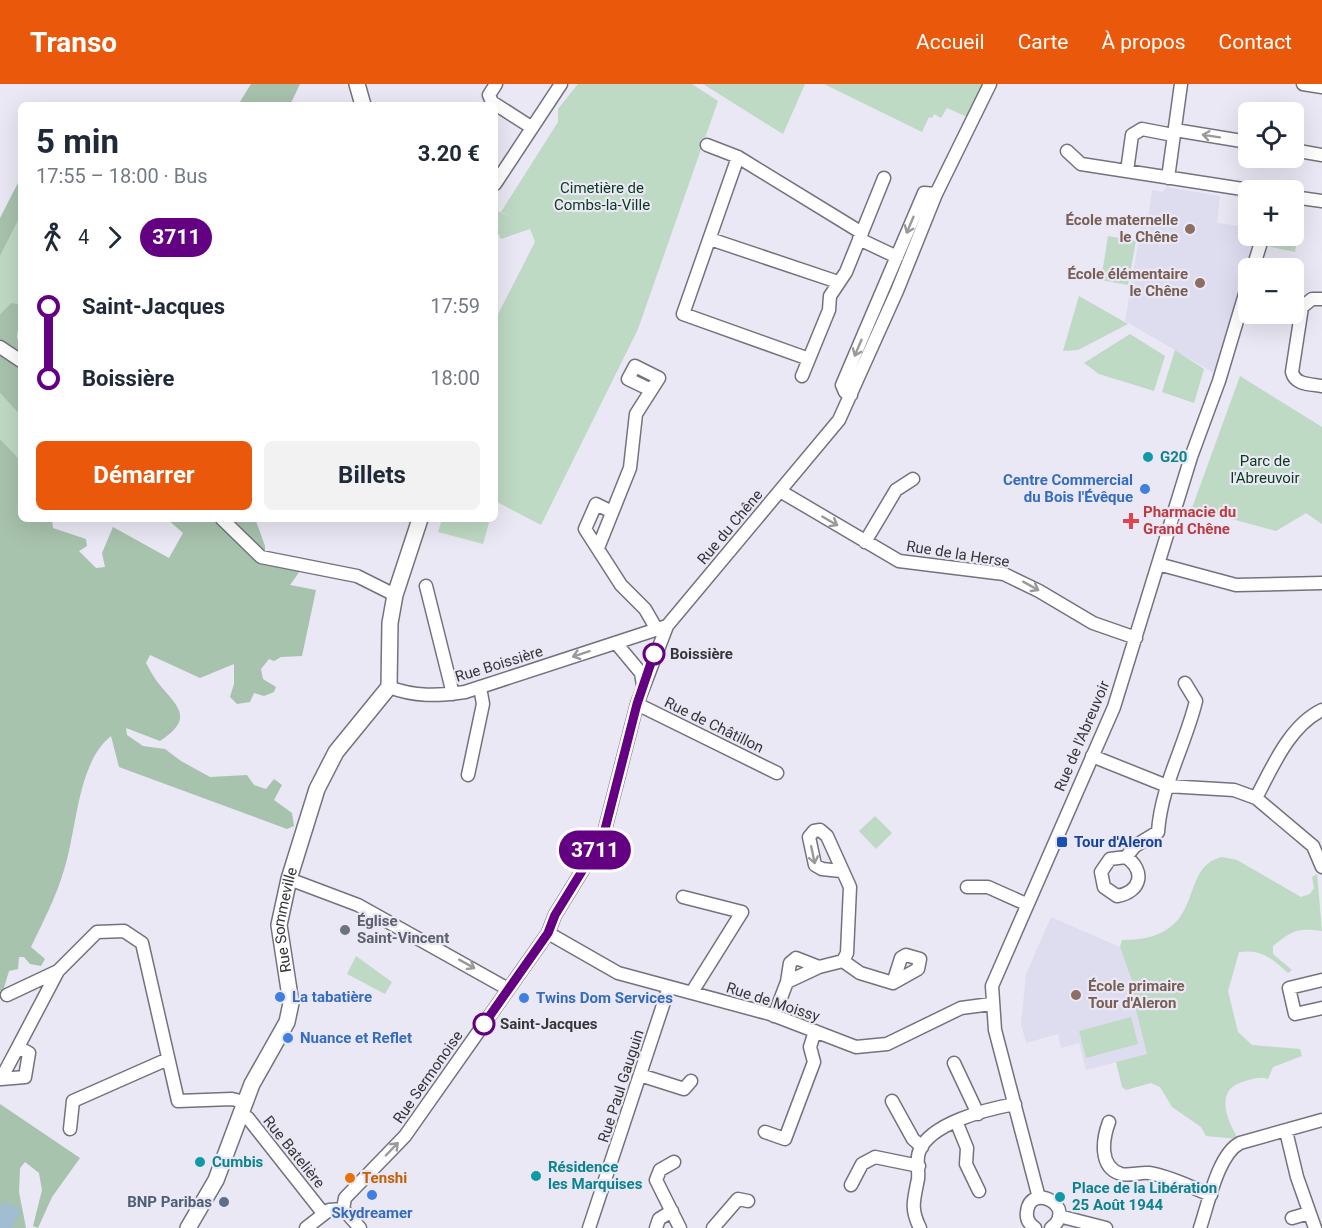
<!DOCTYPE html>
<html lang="fr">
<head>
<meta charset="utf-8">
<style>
	:root { --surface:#fff; --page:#f2f2f3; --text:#1f2937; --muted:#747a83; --accent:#ea580c }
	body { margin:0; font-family:Roboto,sans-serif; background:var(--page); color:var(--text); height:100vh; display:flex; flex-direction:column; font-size:22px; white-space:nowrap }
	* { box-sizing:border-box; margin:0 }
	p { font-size:20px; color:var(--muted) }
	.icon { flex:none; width:33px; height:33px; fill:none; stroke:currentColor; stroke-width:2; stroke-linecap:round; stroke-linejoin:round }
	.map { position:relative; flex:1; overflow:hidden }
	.panel { position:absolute; left:18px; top:18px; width:480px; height:420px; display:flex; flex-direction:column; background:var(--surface); border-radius:9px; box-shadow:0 6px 24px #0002 }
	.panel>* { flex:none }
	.badge { padding:0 12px; border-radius:20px; font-size:21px; line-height:39px }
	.tools { position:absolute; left:1238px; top:18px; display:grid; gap:12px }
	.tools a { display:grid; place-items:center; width:66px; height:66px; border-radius:9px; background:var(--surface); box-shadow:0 6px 24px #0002; font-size:30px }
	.map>.badge { position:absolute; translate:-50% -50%; box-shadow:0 0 0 3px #fff }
	.legs { display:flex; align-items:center; gap:9px; height:66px; padding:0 18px; font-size:20px }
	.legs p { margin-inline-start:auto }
	.summary { display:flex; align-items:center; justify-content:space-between; height:102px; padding:0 18px }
	h1 { font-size:33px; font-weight:700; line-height:45px }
	.primary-button { display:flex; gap:12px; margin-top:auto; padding:12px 18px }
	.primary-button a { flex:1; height:69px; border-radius:9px; background:var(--accent); color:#fff; font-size:24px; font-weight:700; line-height:69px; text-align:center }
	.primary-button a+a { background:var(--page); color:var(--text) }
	ul { padding:0 18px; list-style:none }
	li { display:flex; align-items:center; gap:21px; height:72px; font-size:22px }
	li i { display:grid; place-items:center; width:9px; height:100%; margin:0 8px; background:currentColor }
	li i::after { content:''; width:15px; height:15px; margin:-8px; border:4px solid; border-radius:50%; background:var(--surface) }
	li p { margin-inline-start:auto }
	li:first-child i { background:linear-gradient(#0000 50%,currentColor 0) }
	li:last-child i { background:linear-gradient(currentColor 50%,#0000 0) }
	header { display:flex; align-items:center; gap:36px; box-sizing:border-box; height:84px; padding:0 30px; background:var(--accent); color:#fff }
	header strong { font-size:28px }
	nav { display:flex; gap:33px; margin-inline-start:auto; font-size:21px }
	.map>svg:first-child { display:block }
</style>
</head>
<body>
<header>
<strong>Transo</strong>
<nav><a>Accueil</a><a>Carte</a><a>À propos</a><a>Contact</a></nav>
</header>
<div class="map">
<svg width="1322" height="1144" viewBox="0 0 1322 1144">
	<rect width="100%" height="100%" fill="#e9e8f4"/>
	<path fill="#deddf0" d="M1166 103 1220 112 1217 139 1248 143V152H1256L1214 289 1125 237 1142 137 1148 135 1152 106 1163 108Z
		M1051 833 1120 863 1132 897 1127 914 1134 918 1148 970 1086 986 1079 959 1061 964 1058 950 1026 959 1021 940 1026 890Z"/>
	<path fill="#bed9c4" d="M578 0H692L718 17 638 245 541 441 495 417V236L535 158 528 139 530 145 501 155C496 146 492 137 497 127L512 133 501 128 558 38V25Z
		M703 0H805L783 50Z
		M824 0H982L967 33 947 24 941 34 934 30 932 34 929 33 922 48Z
		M1293 120 1302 124 1295 168 1267 162 1270 152H1293Z
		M21 131V220L11 219 0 230V172Z
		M1108 152 1136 157 1128 201 1101 196Z
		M1079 212 1128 240 1078 266 1063 267Z
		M1130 250 1165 272 1154 307 1099 290 1084 279Z
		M1175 266 1204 285 1194 319 1162 308Z
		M1240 292 1322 343V440L1306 429 1276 447 1192 424Z
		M0 309 21 332V377L0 355Z
		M442 435H490L483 460 438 448Z
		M875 732 892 749 876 765 859 747Z
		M1222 773 1237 776 1301 813 1310 810 1314 804 1312 793 1317 790 1322 847C1296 844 1294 846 1273 862V870L1292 886 1288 889C1271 874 1262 865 1239 868L1228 907 1238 948 1252 961 1300 965 1302 972 1273 983 1268 995C1260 992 1253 995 1245 997 1214 1005 1226 1034 1238 1055L1206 1052 1201 1043 1172 1023 1160 1003 1151 999 1126 1006 1122 1003 1116 978 1147 970 1134 918 1127 914 1132 897 1120 863 1122 856C1211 856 1175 784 1222 773Z
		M356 872 392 898 385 910 347 890Z
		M1131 933 1138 960 1086 974 1079 947Z"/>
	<path fill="#a7c2ad" d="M251 0H300L290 21H238Z
		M21 93V131L0 172V134Z
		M11 219 21 220 17 254 21 259V332L0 309V230Z
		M0 355 21 377V435H52L53 444 86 455 87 462 79 467 96 484 105 483 102 469 113 443 169 474 183 449 167 435H250L256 437 265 462V476L278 471 313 477 310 486 300 487 290 501 316 506 302 572 281 573 274 577 269 575 261 585 263 595 276 603 274 608 264 612 254 609 250 618 237 620 230 613 234 600V580L200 594 150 571 146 579C150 586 154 594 159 600 179 624 194 634 160 657L126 644 127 651 143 662 165 665 181 677 210 693 247 691 254 701 266 705 274 695 282 701 274 716 292 729 294 742 287 745 119 683 111 652C77 679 77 746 64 786 56 813 43 838 31 863L45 875 41 882 30 880 24 873H19L18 885 9 887 3 907H0Z
		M0 1020 80 1074 52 1113 38 1144 33 1142 42 1106 39 1089 25 1078 20 1084 19 1108 26 1144H0Z"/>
	<path fill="#a1bdd1" d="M4 1118 22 1126 11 1144H0V1124Z"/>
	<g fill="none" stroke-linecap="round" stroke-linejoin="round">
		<defs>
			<path id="minor" d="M496 0 489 11 492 18 531 43
				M1303 0 1322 3
				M1175 46 1248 58
				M707 61 738 73 862 149
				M1293 66 1322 71
				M1067 67 1081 80 1249 106
				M738 73 683 230 809 275
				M1127 87 1132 51 1142 45 1173 51
				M1168 94 1181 0
				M495 100 561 0
				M1293 113 1322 117
				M710 155 838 198
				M859 155 897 173
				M1253 184 1263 152
				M1322 215H1312L1302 223 1292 288C1295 301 1310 300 1322 302
				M0 263 21 277
				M802 292 829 226 830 212 846 188 884 94
				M851 311 845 308 842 301 924 109 936 110
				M780 407 899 477 1004 490 1039 507 1093 539 1136 554
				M612 428 596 420 585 445 621 501 645 525 656 544
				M222 435 261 473 357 492 395 511
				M865 458 896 406 913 395
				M598 464 630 384 636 330 659 294 635 282 628 295 651 306
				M1158 480 1236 501 1322 499
				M426 502 453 610
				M616 559 641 589 643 601
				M389 603C415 613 438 612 465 608L667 542
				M637 620 777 689
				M1092 672 1167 702 1234 706 1256 714 1313 762 1322 783
				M468 691 483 620 480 603
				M1256 714C1272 684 1289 642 1322 626
				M1126 773C1146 787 1141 808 1117 812L1104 803 1101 788 1110 775 1126 773 1135 762 1158 748C1161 702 1185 662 1196 617L1185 599
				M289 795 358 821 508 905
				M967 803H988L1026 820
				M683 813 742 828 692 908
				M548 849 618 889 770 930 856 963 887 960 961 924 991 920
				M843 877 860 889 893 899 918 885 920 875 906 871 901 874 893 899
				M1322 896 1289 904 1295 930 1322 924
				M787 898 819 883 843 877 847 869 850 803 827 752 820 746 814 747 809 753 815 781 822 785 841 787
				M7 911 58 887
				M774 932 787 898 790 879 796 874 819 883
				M18 963 1 995 25 993 29 969 18 963 58 887 97 848 124 847 142 859 178 1017 232 1015 244 1018
				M954 979 978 1030
				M640 991 684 1005 691 997
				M892 1017 913 1055 922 1063
				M240 1029 248 1034 323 1129
				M956 1037 967 1064 966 1080 979 1107
				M1109 1038C1103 1054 1098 1083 1121 1090 1130 1092 1140 1088 1149 1089 1170 1092 1192 1104 1211 1111
				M70 1045 73 1017 168 975
				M1286 1047 1297 1093 1315 1144
				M765 1048 785 1055 814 978 810 963 815 947
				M674 1078 660 1086 656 1096 680 1144
				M851 1101 862 1080 875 1073 919 1082
				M1039 1114 995 946 992 902 1114 623 1191 373 1219 297 1248 200
				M343 1125 345 1114 405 1052 548 849 555 831 603 753 637 620 667 542 839 336 897 207 936 110 990 0
				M343 1125 360 1144
				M1059 1132 1106 1144
				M1292 1134 1309 1129
				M306 1144 329 1126 343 1125
				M589 1144 669 903
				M656 1144 659 1135 672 1127
				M713 1144 738 1115 748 1117
				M920 1144C910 1124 914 1116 918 1095 919 1087 916 1076 919 1068 929 1039 988 1025 1015 1020
				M1035 1144C1029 1140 1026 1135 1027 1128 1030 1097 1079 1123 1051 1144
				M1200 1144C1208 1121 1218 1070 1240 1059L1322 1036"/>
			<g id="major">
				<path d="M357 0 363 21"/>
				<path id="s1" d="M188 1144 216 1096 252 1000 287 938 291 919 279 841 289 795 317 705 336 668 389 603 390 539 395 511 420 435"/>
			</g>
		</defs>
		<use href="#minor" stroke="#73737d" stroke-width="15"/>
		<use href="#major" stroke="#73737d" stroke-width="18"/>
		<use href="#minor" stroke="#fff" stroke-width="12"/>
		<use href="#major" stroke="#fff" stroke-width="15"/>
	</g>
	<defs><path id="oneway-shaft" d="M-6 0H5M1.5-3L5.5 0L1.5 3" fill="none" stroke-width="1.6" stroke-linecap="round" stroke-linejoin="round" transform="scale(1.5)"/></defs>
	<g stroke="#9a9a9c">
		<use href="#oneway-shaft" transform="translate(1211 52) rotate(-171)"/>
		<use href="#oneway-shaft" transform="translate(910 141) rotate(113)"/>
		<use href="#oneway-shaft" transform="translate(858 264) rotate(113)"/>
		<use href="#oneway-shaft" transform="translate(830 437) rotate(30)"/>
		<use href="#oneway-shaft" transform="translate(1031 502) rotate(29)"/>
		<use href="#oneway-shaft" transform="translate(581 570) rotate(162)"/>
		<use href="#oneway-shaft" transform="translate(813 771) rotate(78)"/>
		<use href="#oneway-shaft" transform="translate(467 880) rotate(29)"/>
		<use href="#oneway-shaft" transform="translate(392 1065) rotate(-46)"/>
	</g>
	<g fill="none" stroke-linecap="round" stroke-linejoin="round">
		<defs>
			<path id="line-1" d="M484 940 548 849 555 831 603 753 637 620 654 570"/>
		</defs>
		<use href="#line-1" stroke="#fff" stroke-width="14"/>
		<use href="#line-1" stroke="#640082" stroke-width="9"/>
	</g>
	<g fill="#8d6e63" stroke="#e9e8f4" stroke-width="2">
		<circle cx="1190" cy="145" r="6"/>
		<circle cx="1200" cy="199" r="6"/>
		<circle cx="1076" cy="911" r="6"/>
	</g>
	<g fill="#0f9aa8" stroke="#e9e8f4" stroke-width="2">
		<circle cx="1148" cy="373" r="6"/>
		<circle cx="200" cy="1078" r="6"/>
		<circle cx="536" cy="1092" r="6"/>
		<circle cx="1060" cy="1113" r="6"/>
	</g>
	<g fill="#3f7fe0" stroke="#e9e8f4" stroke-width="2">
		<circle cx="1145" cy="405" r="6"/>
		<circle cx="280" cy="913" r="6"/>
		<circle cx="524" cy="914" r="6"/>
		<circle cx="288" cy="954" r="6"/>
		<circle cx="372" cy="1111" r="6"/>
	</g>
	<path fill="#e0444e" stroke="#e9e8f4" stroke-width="2" d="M1128 428h6v6h6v6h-6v6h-6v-6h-6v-6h6z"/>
	<g fill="#fff" stroke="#640082" stroke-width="3">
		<circle cx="654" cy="570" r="10"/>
		<circle cx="484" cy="940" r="10"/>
	</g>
	<rect fill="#1a4fb4" stroke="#e9e8f4" stroke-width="2" x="1056" y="752" width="12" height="12" rx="3"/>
	<circle fill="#6b7280" stroke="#e9e8f4" stroke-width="2" cx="345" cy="846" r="6"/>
	<circle fill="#e8710a" stroke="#e9e8f4" stroke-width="2" cx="350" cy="1094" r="6"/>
	<circle fill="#5c6f8a" stroke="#e9e8f4" stroke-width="2" cx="224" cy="1118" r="6"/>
	<g text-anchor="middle" stroke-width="4.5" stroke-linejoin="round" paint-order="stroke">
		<g font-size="15" fill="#0b3a1d" stroke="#e9e8f4">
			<text x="602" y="109">Cimetière de<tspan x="602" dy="17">Combs-la-Ville</tspan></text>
			<text x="1265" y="382">Parc de<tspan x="1265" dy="17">l'Abreuvoir</tspan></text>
		</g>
		<g font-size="15" font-weight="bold" fill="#785e54" stroke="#e9e8f4" text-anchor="end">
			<text x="1178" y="141">École maternelle<tspan x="1178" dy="17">le Chêne</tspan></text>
			<text x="1188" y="195">École élémentaire<tspan x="1188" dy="17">le Chêne</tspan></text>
			<text x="1088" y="907" text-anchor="start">École primaire<tspan x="1088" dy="17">Tour d'Aleron</tspan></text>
		</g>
		<g font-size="15" font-weight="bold" fill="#0d838f" stroke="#e9e8f4" text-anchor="start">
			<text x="1160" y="378">G20</text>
			<text x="212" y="1083">Cumbis</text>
			<text x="548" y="1088">Résidence<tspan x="548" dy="17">les Marquises</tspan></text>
			<text x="1072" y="1109">Place de la Libération<tspan x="1072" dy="17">25 Août 1944</tspan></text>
		</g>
		<g font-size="15" font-weight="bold" fill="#366cbe" stroke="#e9e8f4" text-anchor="start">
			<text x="1133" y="401" text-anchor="end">Centre Commercial<tspan x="1133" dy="17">du Bois l'Évêque</tspan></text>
			<text x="292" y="918">La tabatière</text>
			<text x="536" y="919">Twins Dom Services</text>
			<text x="300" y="959">Nuance et Reflet</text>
			<text x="372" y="1134" text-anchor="middle">Skydreamer</text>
		</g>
		<g font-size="15" font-weight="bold" fill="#be3a42" stroke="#e9e8f4" text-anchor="start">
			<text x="1143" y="433">Pharmacie du<tspan x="1143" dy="17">Grand Chêne</tspan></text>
		</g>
		<g font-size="15" fill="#36363a" stroke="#e9e8f4">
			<text transform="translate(730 443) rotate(-50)" y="5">Rue du Chêne</text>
			<text transform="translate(958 470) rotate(9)" y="5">Rue de la Herse</text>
			<text transform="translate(499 580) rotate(-17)" y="5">Rue Boissière</text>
			<text transform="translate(714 641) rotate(26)" y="5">Rue de Châtillon</text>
			<text transform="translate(1082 652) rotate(-67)" y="5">Rue de l'Abreuvoir</text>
			<text dy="5" stroke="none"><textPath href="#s1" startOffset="333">Rue Sommeville</textPath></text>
			<text transform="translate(773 918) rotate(18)" y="5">Rue de Moissy</text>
			<text transform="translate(428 993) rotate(-55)" y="5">Rue Sermonoise</text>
			<text transform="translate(621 1002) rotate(-72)" y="5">Rue Paul Gauguin</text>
			<text transform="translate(294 1068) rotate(51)" y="5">Rue Batelière</text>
		</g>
		<g font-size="15" font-weight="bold" fill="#36363a" stroke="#e9e8f4" text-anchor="start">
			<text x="670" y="575">Boissière</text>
			<text x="500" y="945">Saint-Jacques</text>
		</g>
		<g font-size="15" font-weight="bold" fill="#164399" stroke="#e9e8f4" text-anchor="start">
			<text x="1074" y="763">Tour d'Aleron</text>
		</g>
		<g font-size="15" font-weight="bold" fill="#5b616d" stroke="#e9e8f4" text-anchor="start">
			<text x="357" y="842">Église<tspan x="357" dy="17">Saint-Vincent</tspan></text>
		</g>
		<g font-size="15" font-weight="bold" fill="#c56008" stroke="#e9e8f4" text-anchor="start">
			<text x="362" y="1099">Tenshi</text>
		</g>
		<g font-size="15" font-weight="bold" fill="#4e5e75" stroke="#e9e8f4" text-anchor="end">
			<text x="212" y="1123">BNP Paribas</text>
		</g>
	</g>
</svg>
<div class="tools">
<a><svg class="icon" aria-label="locate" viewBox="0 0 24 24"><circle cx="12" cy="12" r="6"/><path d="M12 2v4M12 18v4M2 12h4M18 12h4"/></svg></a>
<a>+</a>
<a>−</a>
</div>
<b class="badge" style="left:595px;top:766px;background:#640082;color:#fff">3711</b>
<section class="panel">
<div class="summary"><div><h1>5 min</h1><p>17:55 – 18:00 · Bus</p></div><b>3.20 €</b></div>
<div class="legs"><svg class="icon" aria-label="walk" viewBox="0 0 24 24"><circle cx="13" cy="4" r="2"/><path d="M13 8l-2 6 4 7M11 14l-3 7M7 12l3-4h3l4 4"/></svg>4<svg class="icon" aria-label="forward" viewBox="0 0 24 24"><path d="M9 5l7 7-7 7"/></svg><b class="badge" style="background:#640082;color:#fff">3711</b></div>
<ul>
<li><i style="color:#640082"></i><b>Saint-Jacques</b><p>17:59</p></li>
<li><i style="color:#640082"></i><b>Boissière</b><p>18:00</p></li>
</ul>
<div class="primary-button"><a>Démarrer</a><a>Billets</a></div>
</section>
</div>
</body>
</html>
